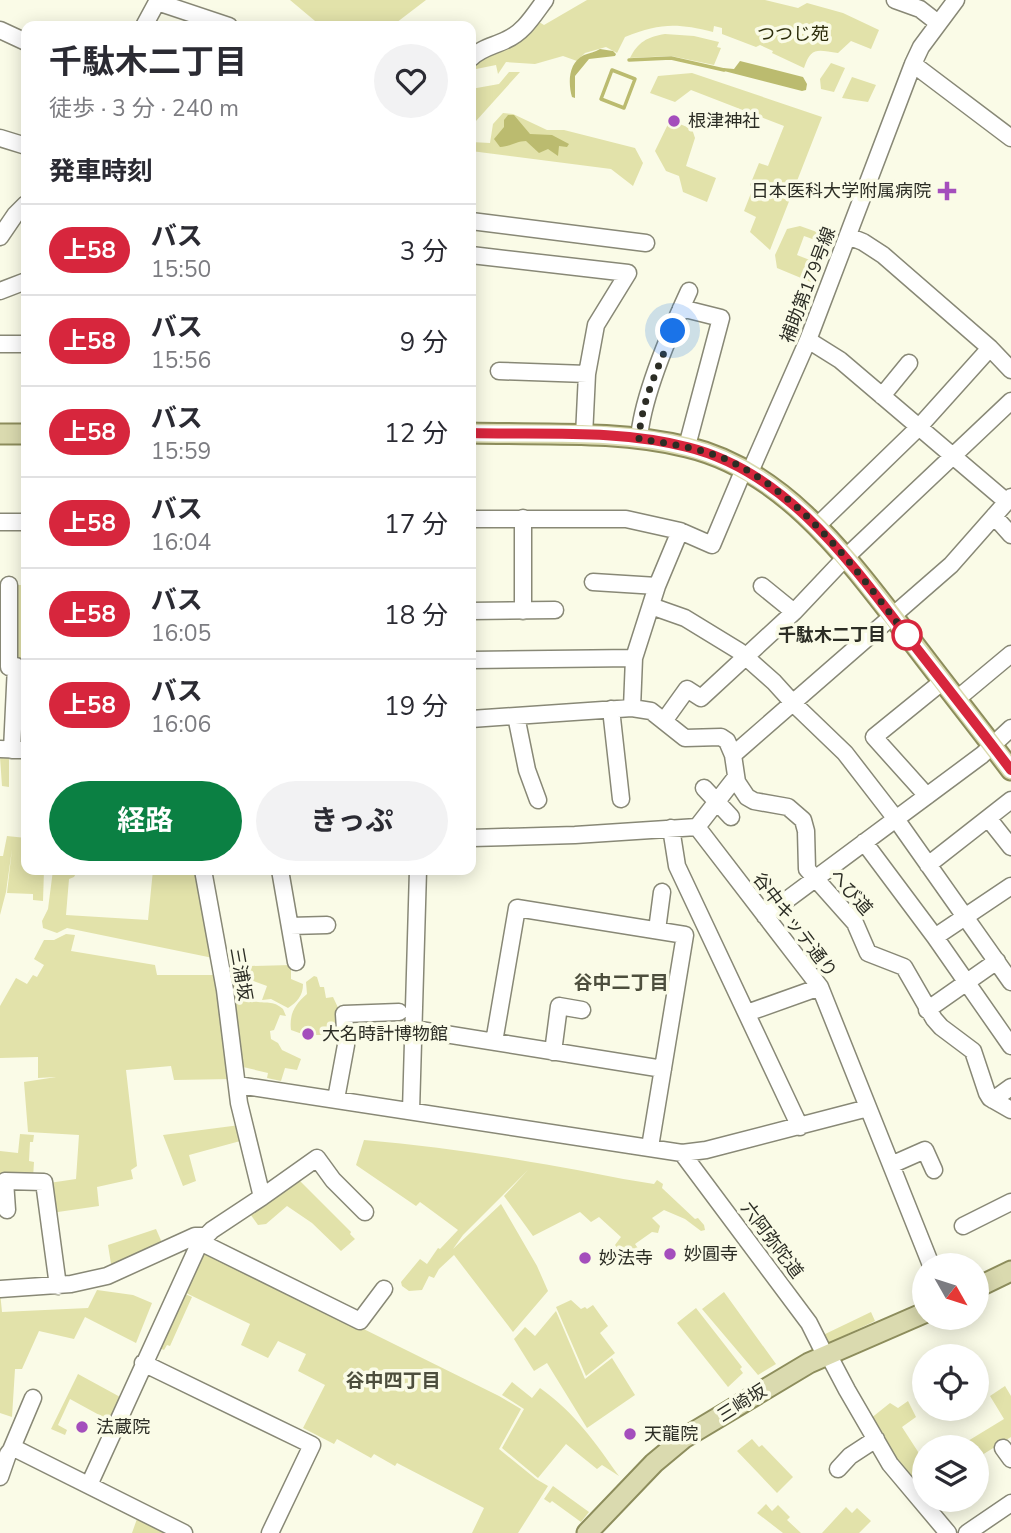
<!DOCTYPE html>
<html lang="ja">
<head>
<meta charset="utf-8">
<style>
	:root { --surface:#fff; --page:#f2f2f3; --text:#2b2b33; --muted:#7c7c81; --line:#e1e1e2; --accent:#0b8043 }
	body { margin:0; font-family:"Nunito Sans","Noto Sans JP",sans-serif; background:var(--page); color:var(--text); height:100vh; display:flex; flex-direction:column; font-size:26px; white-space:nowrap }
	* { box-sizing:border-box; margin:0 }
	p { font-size:23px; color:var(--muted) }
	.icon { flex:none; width:38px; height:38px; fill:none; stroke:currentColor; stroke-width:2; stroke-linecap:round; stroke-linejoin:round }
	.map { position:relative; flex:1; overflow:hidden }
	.sheet { position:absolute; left:21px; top:21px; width:455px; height:854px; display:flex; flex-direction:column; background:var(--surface); border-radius:14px; box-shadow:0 4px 18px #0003 }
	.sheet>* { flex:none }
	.badge { padding:0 14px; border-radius:23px; font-size:24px; line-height:46px }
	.needle { width:46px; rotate:129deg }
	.controls { position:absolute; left:912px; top:1253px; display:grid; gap:14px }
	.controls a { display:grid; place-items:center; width:77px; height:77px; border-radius:50%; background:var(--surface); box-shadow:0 4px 18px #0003; font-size:35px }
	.you { position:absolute; width:35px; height:35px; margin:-18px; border:5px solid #fff; border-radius:50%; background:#1a73e8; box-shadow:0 0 0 10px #1a73e833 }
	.map>.badge { position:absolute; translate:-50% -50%; box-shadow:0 0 0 4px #fff }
	h2 { padding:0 28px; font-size:26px; line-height:63px }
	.round { display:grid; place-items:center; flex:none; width:74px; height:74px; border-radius:37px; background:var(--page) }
	.overview { display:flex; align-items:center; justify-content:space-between; height:119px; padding:0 28px }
	h1 { font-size:33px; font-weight:700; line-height:52px }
	.button { display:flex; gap:14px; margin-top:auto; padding:14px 28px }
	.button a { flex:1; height:80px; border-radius:42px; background:var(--accent); color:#fff; font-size:28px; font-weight:700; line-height:80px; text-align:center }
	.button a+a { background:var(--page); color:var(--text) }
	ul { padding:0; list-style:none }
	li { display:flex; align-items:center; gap:21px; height:91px; padding:0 28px; border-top:2px solid var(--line) }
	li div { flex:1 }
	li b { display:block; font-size:26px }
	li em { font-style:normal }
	li .badge { min-width:77px; font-weight:700; text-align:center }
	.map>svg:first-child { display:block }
</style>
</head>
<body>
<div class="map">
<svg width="1011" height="1533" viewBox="0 0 1011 1533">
	<rect width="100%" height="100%" fill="#fafbe7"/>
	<path fill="#e2e2aa" d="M290 0H426L392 26H321Z
		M587 0H765L798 8 807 3 843 13 879 30 871 49 851 41 838 53C818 50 811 46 804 68L772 53 773 51 760 45 756 47 722 34V28L714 26 713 32C677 23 660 23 625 37L617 53 606 47 585 53 577 61 563 56 535 64 506 62 498 74 496 65 471 70 475 62 522 39 530 34 539 22 544 25Z
		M665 34 694 36 719 42 717 47 721 48 714 65 671 56 630 58C638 42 647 37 665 34Z
		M831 63 845 68 834 92 821 89 820 79Z
		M509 72H520L476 121H471V89L499 84Z
		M692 73 822 117 770 250 750 232 756 217 744 211 753 188 750 185 759 163 768 166 784 126 691 90 675 102 650 93 658 76Z
		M852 77 876 85 868 102 842 98Z
		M503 113 513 114 547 130H564L635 148 643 163 633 186 611 169 471 151V142L490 143 493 124Z
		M670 120 692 129 695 138 686 166 716 178 707 202 683 192 679 176 666 171 655 151Z
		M800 226 831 237 829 245 804 236 797 255 820 264 813 283 777 268 775 255 787 229Z
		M9 585H26V666L9 667Z
		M0 757H9V787L2 786Z
		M7 836 26 838V870H44L43 901 33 900V894L7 893 12 849 6 892 0 915V856H3Z
		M53 870H78L74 877 69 879 66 915 148 920 153 870H199L213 958 67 928 57 933 43 928 42 921 48 909Z
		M66 934 75 935 71 951 155 965 157 975H216L231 1079 174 1080 171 1066 126 1070 137 1166 131 1170 133 1179 97 1187 99 1206 51 1213 49 1183 76 1179 79 1135 28 1132 24 1082 56 1077 38 1078V1057L0 1058V1006L16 978 27 984 33 975 37 977 44 965 34 959 44 940H54Z
		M291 965V979L303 984C303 996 297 1002 288 1008L271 999 262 1000 267 986 253 981 249 989 231 988 223 969 249 966Z
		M314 976 317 977 320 987H324L326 998 333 997 341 1014V1022L328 1024 327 1031 324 1035H305L291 1030C289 1014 295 1004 307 994L306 982Z
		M237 990 246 995V999C262 1006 271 998 283 1009L286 1016 280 1015 274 1030 270 1031 271 1039 278 1043 282 1050 301 1059 297 1070 285 1068 281 1081 267 1078 268 1073 243 1067 239 1064 229 991Z
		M240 1125 244 1140 189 1155 196 1181 183 1186 163 1135Z
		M20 1134 34 1135 33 1142H30L29 1161 34 1162 33 1178 0 1176V1151L18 1153Z
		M364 1140C420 1145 476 1152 531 1162 572 1168 613 1178 654 1184L657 1180 663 1184 662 1188 695 1219 698 1218 704 1225 705 1230 701 1231 685 1219 664 1210 652 1218 660 1226 658 1233 652 1232 635 1244 642 1254 629 1264 615 1245 621 1237 599 1217 591 1222 580 1212 533 1236 504 1196 528 1170 463 1235 453 1249 501 1204 537 1266 548 1291 513 1332 454 1255 439 1269 434 1278 429 1276 422 1290 409 1291 402 1286 401 1282 420 1259 427 1264 438 1248 440 1249 458 1230 420 1202 416 1206 356 1165Z
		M297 1178 351 1232 350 1234 355 1239 341 1251 312 1223 287 1206 266 1224 258 1225 248 1211Z
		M156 1229 163 1245 112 1270 108 1245Z
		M204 1250 499 1396 521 1409 499 1449 536 1479 548 1486 518 1533H472L484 1508 397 1463 395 1466 374 1454 371 1458 337 1439 334 1444 303 1428 325 1385 298 1371 306 1354 278 1341 268 1358 241 1345 250 1324 184 1292Z
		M97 1290 133 1295 152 1303 136 1343 85 1317 74 1339 39 1331 22 1369H15L12 1417 0 1413V1292L2 1312 88 1308Z
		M181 1292 192 1297 170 1346 167 1345 164 1350 157 1347Z
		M724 1292 776 1364 758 1375 702 1309Z
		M571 1300 581 1309 585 1307 587 1309 593 1305 608 1326 600 1333 615 1353 586 1376 556 1307Z
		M696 1308 742 1367 740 1369 743 1373 728 1387 677 1323Z
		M556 1311 585 1379 612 1358 635 1395 587 1428 547 1363 534 1371 514 1339 525 1327 535 1336Z
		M871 1312 875 1321 825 1345 821 1336Z
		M78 1374 122 1398 112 1422 70 1399 58 1425 67 1430 65 1435 51 1429Z
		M512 1382 532 1398 540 1388C577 1415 593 1440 619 1476L602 1465 597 1469 566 1444 538 1478 502 1448 524 1409 502 1395Z
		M1005 1386 1011 1396V1437L982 1455 981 1453 977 1456 976 1447H958L1004 1419 990 1396Z
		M908 1401 916 1417 902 1427 924 1461V1490L920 1493 897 1462 870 1419 890 1403 898 1408Z
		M752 1439 759 1447 762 1445 793 1477 777 1493 737 1451Z
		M553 1486 589 1512 581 1522 552 1501 550 1503 544 1499Z
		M766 1504 772 1511 778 1505 790 1517 787 1520 801 1533H783L757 1513Z
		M846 1507 852 1513 857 1508 871 1521 859 1533H822Z
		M138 1516 172 1533H132Z"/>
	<path fill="#bbbb6f" d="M600 49 613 51 616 54 615 56 589 59 575 76V98L572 97C568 83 568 63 584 55 589 53 595 52 600 49Z
		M740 61 803 77 807 84 806 90 802 91 724 71 723 68 734 69Z
		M508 115H514L530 134 552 135 569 144 567 147 559 146 558 156 548 149 539 153 526 141C516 141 510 147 500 147L494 139 504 127V120Z"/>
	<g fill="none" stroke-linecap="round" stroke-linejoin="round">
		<path stroke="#bbbb6f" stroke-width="3.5" d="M629 60 671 58 724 70
			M612 70 635 79 624 108 601 99Z"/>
		<defs>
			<path id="minor" d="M895 0 920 9 938 23
				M144 26 157 2 229 26
				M0 30 26 42
				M471 58C481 48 494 46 506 40 524 32 533 16 545 0
				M913 64 1011 138
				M0 138 26 146
				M471 221 646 243
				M848 236 863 242 883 255 990 348 1011 370
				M0 237 15 215 26 204
				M471 255 628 273 596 325 587 374 584 436
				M0 291 26 281
				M681 308 721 318 687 446
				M808 340 840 360 1007 502
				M0 344H26
				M499 371 587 374
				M882 396 909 363
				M639 439C642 397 671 330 689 291
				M750 472 808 340 913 64 921 47 956 0
				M994 516 1011 535
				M471 519H626L680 531 712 545 744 469
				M0 522H26
				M817 526 919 427 990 348
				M593 582 657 586
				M762 586 794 612
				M651 606 685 618 739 651 774 682 793 703 845 753 896 819 1011 982
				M471 611 555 610
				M523 611V518
				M471 660 634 658
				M9 667V585
				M957 699 1011 654
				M632 708 634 658 657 586 680 531
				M611 709 621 799
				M516 716 527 770 538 800
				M471 719 632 708 651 711 685 738 721 737 727 741 733 755 737 782 747 797 754 801 788 807 803 820 806 831 807 869 855 923 868 953 904 967 934 1019 941 1027 973 1051 987 1093 990 1098 1011 1110
				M664 721 687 689 701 698 794 612 845 558 1011 401
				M0 749 26 750
				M12 750 16 666
				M733 755 951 565 1011 497
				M704 788 731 817
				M927 796 874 737 943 681
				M988 818 1011 847
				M697 827 820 987 931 1265
				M697 827 736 777
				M671 828 677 866 800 1127
				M471 838 575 835 697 827
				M864 842 935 937 1011 1046
				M928 865 1011 800
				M280 870 296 962
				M765 916 982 755 1011 728
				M290 926 327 925
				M657 930 662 892
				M935 937 1011 886
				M927 1010 997 961
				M747 1013 820 987
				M414 1029 663 1069
				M494 1042 517 908 685 935 650 1147
				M553 1052 559 1006 582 1010
				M238 1085 682 1153 706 1150 868 1108
				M336 1099 346 1045 344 1014 399 1012
				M993 1100 1011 1087
				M411 1111 418 870
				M682 1153 809 1323 825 1355
				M891 1165 925 1150 934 1170
				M262 1197 317 1158 333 1180 365 1212
				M7 1210 5 1181 44 1182 58 1286
				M963 1226 1011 1202
				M200 1242 360 1321 384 1289
				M0 1289 71 1284 107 1276 195 1236H203
				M828 1354 847 1390 890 1464 948 1533
				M143 1363 312 1445 270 1533
				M1003 1448 1011 1459
				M11 1450 33 1398
				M838 1469 850 1456 876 1439
				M0 1477 8 1454 11 1450H18L184 1533
				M89 1485 200 1242 212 1230 262 1197 239 1103 225 990 203 870
				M967 1533 1011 1503"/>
			<path id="major" d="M471 433C542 435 618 430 687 447 785 470 849 560 908 636 942 681 977 725 1011 770
				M0 434H26
				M976 1288 1011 1271
				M587 1533 654 1463 684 1438 809 1363 924 1313"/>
		</defs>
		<use href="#minor" stroke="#888876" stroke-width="19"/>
		<use href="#major" stroke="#8d8d5c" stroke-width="23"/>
		<use href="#minor" stroke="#fff" stroke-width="16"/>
		<use href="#major" stroke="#dadaaf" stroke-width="19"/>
	</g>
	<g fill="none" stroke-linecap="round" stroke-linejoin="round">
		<defs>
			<path id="line" d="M471 433C542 435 618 429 687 447 785 471 849 560 907 636 942 681 977 725 1011 770"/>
		</defs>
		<use href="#line" stroke="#fff" stroke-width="16"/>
		<use href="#line" stroke="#d7263d" stroke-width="10"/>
		<path stroke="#2c2d25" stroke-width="7" stroke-dasharray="0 12.6" d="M673 331C659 366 641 401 639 439 671 444 703 448 732 462 807 500 859 573 909 638L907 635"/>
	</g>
	<g fill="#a44ebc" stroke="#fafbe7" stroke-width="2.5">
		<circle cx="674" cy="121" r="7"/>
		<path d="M943.5 180.5h7v7h7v7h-7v7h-7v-7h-7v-7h7z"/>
		<circle cx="308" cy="1034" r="7"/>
		<circle cx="670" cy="1254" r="7"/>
		<circle cx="585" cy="1258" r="7"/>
		<circle cx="82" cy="1427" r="7"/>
		<circle cx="630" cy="1434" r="7"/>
	</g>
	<circle fill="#fff" stroke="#d7263d" stroke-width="3.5" cx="907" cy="635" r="14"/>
	<g text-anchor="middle" stroke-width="7" stroke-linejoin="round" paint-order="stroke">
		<g font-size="18" fill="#2d2d0b" stroke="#fafbe7">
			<text x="793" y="40">つつじ苑</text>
		</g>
		<g font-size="18" fill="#2c2d25" stroke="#fafbe7" text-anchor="start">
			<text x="688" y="127">根津神社</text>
			<text x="931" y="197" text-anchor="end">日本医科大学附属病院</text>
			<text x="322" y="1040">大名時計博物館</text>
			<text x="684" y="1260">妙圓寺</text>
			<text x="599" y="1264">妙法寺</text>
			<text x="96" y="1433">法蔵院</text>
			<text x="644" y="1440">天龍院</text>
		</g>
		<g font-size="18" fill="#2c2d25" stroke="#fafbe7">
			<text transform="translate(808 285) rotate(-69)" y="6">補助第179号線</text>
			<text transform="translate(851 892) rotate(49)" y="6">へび道</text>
			<text transform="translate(795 925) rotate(53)" y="6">谷中キッテ通り</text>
			<text transform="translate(241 974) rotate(80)" y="6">三浦坂</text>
			<text transform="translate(772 1240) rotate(53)" y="6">六阿弥陀道</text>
			<text transform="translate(742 1403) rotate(-32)" y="6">三崎坂</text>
		</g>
		<g font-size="18" font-weight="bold" fill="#2c2d25" stroke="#fafbe7" text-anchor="end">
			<text x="886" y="641">千駄木二丁目</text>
		</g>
		<g font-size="19" font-weight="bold" fill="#4d4e3d" stroke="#fafbe7">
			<text x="621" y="989">谷中二丁目</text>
			<text x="393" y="1387">谷中四丁目</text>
		</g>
	</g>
</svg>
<div class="controls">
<a><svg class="needle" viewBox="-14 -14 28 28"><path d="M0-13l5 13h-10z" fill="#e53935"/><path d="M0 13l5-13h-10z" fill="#7c7c81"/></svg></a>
<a><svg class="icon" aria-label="locate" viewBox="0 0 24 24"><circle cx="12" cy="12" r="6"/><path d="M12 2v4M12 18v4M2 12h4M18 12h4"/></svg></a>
<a><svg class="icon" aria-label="layers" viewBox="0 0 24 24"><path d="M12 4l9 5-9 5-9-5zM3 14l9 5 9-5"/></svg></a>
</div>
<div class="you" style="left:673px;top:331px"></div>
<section class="sheet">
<div class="overview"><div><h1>千駄木二丁目</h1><p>徒歩 · 3 分 · 240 m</p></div><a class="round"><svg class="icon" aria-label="heart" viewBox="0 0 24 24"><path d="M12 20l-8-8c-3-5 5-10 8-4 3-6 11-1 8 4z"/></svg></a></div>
<h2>発車時刻</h2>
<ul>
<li><span class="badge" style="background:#d7263d;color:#fff">上58</span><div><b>バス</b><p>15:50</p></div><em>3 分</em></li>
<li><span class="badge" style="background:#d7263d;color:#fff">上58</span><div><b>バス</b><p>15:56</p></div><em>9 分</em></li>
<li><span class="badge" style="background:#d7263d;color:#fff">上58</span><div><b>バス</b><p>15:59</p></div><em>12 分</em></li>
<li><span class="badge" style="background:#d7263d;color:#fff">上58</span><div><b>バス</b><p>16:04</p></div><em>17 分</em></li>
<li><span class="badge" style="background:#d7263d;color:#fff">上58</span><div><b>バス</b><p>16:05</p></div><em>18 分</em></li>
<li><span class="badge" style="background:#d7263d;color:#fff">上58</span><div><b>バス</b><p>16:06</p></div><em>19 分</em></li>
</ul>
<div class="button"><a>経路</a><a>きっぷ</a></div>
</section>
</div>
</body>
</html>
